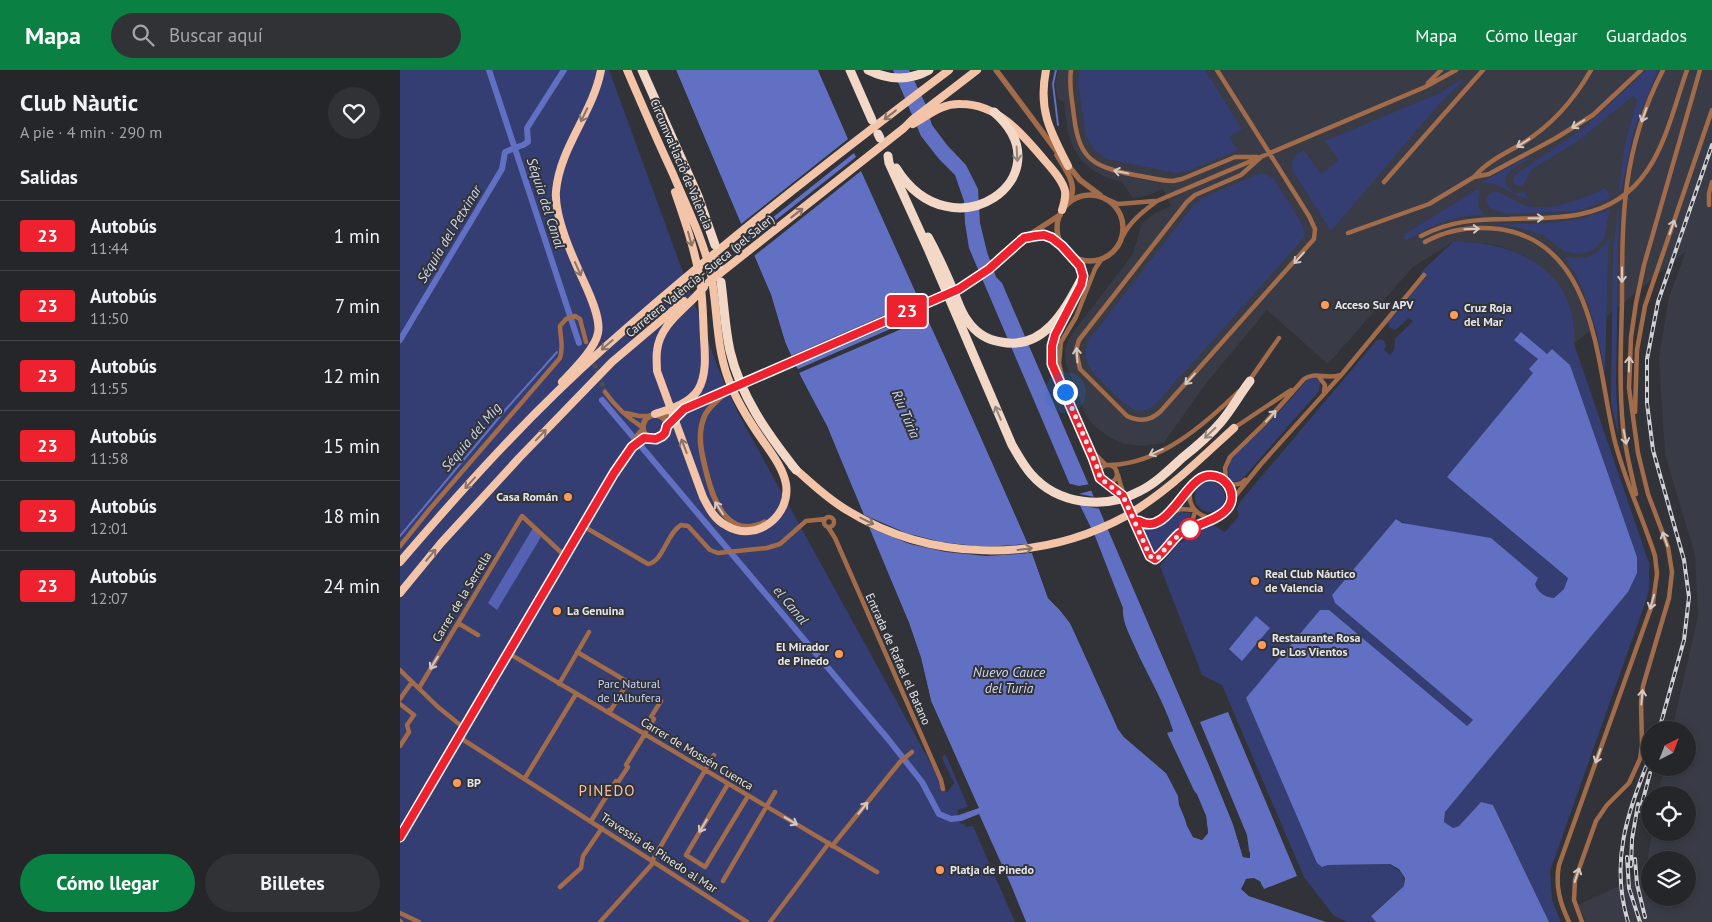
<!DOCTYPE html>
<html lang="es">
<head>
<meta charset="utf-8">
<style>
	:root { --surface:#25262a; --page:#313236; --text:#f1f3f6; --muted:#a3a5a8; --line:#424347; --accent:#0b8043 }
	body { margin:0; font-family:"PT Sans",sans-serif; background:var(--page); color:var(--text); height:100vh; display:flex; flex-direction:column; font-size:19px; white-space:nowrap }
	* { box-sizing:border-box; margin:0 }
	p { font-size:16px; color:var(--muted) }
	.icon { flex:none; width:28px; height:28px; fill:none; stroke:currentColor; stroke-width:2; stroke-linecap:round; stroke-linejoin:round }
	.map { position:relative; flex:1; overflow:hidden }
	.sheet { display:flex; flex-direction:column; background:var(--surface); width:400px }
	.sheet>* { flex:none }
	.badge { padding:0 10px; border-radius:4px; font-size:18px; line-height:32px }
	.needle { width:32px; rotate:42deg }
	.tools { position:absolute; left:1241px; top:651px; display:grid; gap:10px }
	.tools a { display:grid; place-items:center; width:55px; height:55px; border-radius:50%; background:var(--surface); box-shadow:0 2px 8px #0003,0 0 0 1px var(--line); font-size:25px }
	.you { position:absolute; width:25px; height:25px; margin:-12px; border:4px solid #fff; border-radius:50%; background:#1a73e8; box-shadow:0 0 0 8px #1a73e833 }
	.map>.badge { position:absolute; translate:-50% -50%; box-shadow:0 0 0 2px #fff }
	h2 { padding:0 20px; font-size:19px; line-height:45px }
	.round { display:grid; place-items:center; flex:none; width:52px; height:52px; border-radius:26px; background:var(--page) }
	.summary { display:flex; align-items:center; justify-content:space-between; height:85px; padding:0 20px }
	h1 { font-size:24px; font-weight:600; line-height:38px }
	.primary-button { display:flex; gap:10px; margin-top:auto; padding:10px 20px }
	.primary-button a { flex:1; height:58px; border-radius:30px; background:var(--accent); color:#fff; font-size:20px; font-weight:600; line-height:58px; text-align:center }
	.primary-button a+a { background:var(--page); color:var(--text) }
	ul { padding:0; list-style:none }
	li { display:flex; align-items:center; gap:15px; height:70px; padding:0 20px; border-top:1px solid var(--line) }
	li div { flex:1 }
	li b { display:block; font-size:19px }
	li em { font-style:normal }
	li .badge { min-width:55px; font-weight:700; text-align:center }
	header { display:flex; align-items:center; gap:30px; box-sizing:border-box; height:70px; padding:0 25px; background:var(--accent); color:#fff }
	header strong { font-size:24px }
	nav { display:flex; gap:28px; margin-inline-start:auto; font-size:18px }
	.search { width:350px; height:45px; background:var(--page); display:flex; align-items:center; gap:12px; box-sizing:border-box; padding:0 18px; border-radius:28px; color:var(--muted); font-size:19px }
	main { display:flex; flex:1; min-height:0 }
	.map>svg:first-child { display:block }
</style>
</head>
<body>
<header>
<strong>Mapa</strong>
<div class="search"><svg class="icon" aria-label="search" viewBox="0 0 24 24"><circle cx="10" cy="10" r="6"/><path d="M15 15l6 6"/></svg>Buscar aquí</div>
<nav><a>Mapa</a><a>Cómo llegar</a><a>Guardados</a></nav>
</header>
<main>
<section class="sheet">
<div class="summary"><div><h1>Club Nàutic</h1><p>A pie · 4 min · 290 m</p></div><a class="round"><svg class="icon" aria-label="heart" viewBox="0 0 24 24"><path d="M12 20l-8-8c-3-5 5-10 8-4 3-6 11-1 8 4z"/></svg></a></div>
<h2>Salidas</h2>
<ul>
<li><span class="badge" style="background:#ed222e;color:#fff">23</span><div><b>Autobús</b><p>11:44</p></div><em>1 min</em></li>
<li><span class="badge" style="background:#ed222e;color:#fff">23</span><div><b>Autobús</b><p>11:50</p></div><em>7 min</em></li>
<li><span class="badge" style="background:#ed222e;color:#fff">23</span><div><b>Autobús</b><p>11:55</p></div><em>12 min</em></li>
<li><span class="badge" style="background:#ed222e;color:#fff">23</span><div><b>Autobús</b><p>11:58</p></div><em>15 min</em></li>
<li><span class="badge" style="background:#ed222e;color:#fff">23</span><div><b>Autobús</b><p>12:01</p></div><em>18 min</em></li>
<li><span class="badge" style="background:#ed222e;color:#fff">23</span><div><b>Autobús</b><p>12:07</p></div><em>24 min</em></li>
</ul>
<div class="primary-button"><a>Cómo llegar</a><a>Billetes</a></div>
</section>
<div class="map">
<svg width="1312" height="852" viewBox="0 0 1312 852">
	<rect width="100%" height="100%" fill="#313338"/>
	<path fill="#393b46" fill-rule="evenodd" d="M659 0H1312V852H1186L1178 835 1245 804 1252 763 1288 762V725H1258L1264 698H1288V660H1272L1298 546 1295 485 1265 385 1259 287 1269 227 1286 181 1174 274 1173 250 1166 228 1147 202 1140 196 1125 186 1097 175 1067 172H1053L1013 197 928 294 867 240 803 317 764 373 743 376 724 374 709 367 693 355 686 345 666 294 665 280 668 270 677 257 733 184 742 153 755 143 771 136 763 119 746 126 733 128 722 112 708 108 694 101 682 91 674 79 668 63 664 32 658 29 655 13ZM1250 790H1288V828H1250Z"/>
	<path fill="#353e72" d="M0 0H209L318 298 338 343 547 723 554 713 542 688 545 683 568 737 557 740 566 757 573 756 615 852H0Z
		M680 0H805L842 59 829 67 838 80 788 101 776 103 707 89 694 79 686 66 678 12Z
		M1246 0H1258L1234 59 1221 121H1219L1225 74 1237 30 1233 26 1179 70 1131 100 1123 116 1115 115 1113 111 1115 105 1181 60 1206 38Z
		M1062 9 1063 11 1040 33 931 161 894 103C890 92 893 85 904 80L921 104 939 90 925 71 1040 23Z
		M1128 87H1129V89L1112 99 1105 107C1106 116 1108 119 1115 123L1125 122 1128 129C1109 126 1103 111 1080 113Z
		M861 103 868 105 874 109 902 154 905 162 904 168 754 336C748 340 742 342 735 340 727 338 691 302 688 294 684 287 686 278 688 271L793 136 804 127Z
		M1203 118 1208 121 1210 128 1187 138 1177 141 1108 144 1091 139 1086 132C1090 108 1113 133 1127 136 1152 141 1180 130 1202 120Z
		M1078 119 1080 122 1078 136 1083 145C1055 144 1031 156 1007 170L1003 169 1005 164Z
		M1219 133 1216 313 1218 364 1211 334 1213 181Z
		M1210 139 1204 169 1193 180 1179 184 1164 181 1143 165 1112 156 1095 154C1136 154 1171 155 1210 139Z
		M1209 168 1208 186 1205 303C1197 262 1189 221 1164 186 1184 192 1198 186 1209 168Z
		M1053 172C1117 170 1179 202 1174 274L1249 493V520L1244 536 1150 801 1152 830 1161 852H1149L1093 735 1081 732 1059 756 1053 758 1044 752 1045 742 1228 522 1237 487 1170 295 1152 279 1147 284 1121 263 1115 270 1138 289 1133 303 1047 407 1168 508 1164 519 1154 528C1145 527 1138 523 1135 514L996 449 932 525 935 533 1073 650 922 797 928 795 990 794C999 802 1005 801 1004 816L971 845 976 852H948L934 846 904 807 822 615 802 605 760 496 778 474 810 453 825 462 839 446 837 438 840 432 976 271 980 269 984 271 986 276 984 280 990 285 994 280 995 269 1013 251 1009 248 995 260 990 258 988 252 1026 207 1021 202Z
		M909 308H915L920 311 919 321 843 408C839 412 834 413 829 409 828 401 828 396 831 388L869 353Z
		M795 427a15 15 0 1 1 30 0a15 15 0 1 1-30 0Z
		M780 442 791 443 789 451 764 472 755 483 752 484 742 458C763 461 763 447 780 442Z"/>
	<path fill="#5562b3" d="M133 458 141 467 97 540 88 533Z"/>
	<path fill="#6170c2" d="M276 0H418L632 483 648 528 659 539 670 553 718 659 724 667 766 703 778 726 779 735 793 767 802 770 808 763 806 746 767 663 773 661C764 631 746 603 734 575 728 562 722 551 723 538L695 466 670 415 569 178 565 153 564 131 555 105 539 89 521 66 493 0H509L525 33 532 55 547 75 566 95 578 119 580 153 587 182 596 207 602 213 809 695 833 754 843 787 850 788 847 765 800 652 828 642 897 806 864 819C860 810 856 808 847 809L842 819 849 826 926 852H626L579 745 561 752 559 745 578 738 531 631 521 588 509 553 427 356 406 318 385 272 371 225Z
		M1121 262 1147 284 1152 279 1170 295 1237 487V503L1228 522 1045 742 1044 752 1053 758 1059 756 1081 732 1093 735 1149 852H976L971 846 1004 816 1005 808 999 799 990 794 928 795 922 797 917 793 846 628 920 540H929L1067 656 1073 650 935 533 932 525 996 449 1002 453 1091 468 1138 508 1135 514C1138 523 1145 527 1154 528L1164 519 1168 508 1047 407 1133 303 1129 299 1138 289 1114 270Z
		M856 546 870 558 842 591 829 579Z"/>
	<path fill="#313338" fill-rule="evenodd" d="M274 0H276L341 154 448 69 418 0H420L635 482 650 527 661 537 672 552 721 657 726 666 765 699 766 703 724 667 718 659 685 579 670 553 659 539 648 528 632 483 586 486 546 482 510 474 468 457 509 553 521 588 531 631 579 738 557 745 558 743 575 737 529 632 519 589 507 554 424 357 404 319 383 273 368 226ZM454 83 456 87 348 172 347 168ZM461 101 519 230 391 286 385 272 371 225 354 186ZM524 241 525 244 398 299 396 296ZM527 248 582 368 628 474 584 477 541 472 506 463 462 444 427 356 399 303Z
		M667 413 679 416 690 414 693 420 679 424 695 427 701 439 678 435Z
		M741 535 746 540 784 629 786 639 793 649 812 694 835 754 844 785H848V781L850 782V788L843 787 833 754 809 695Z
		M722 548 739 588 768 647 773 661 771 662 766 648 737 589 722 553Z
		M794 721 797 724 806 746 808 763 802 770 793 767 787 756 778 726 795 765 801 767 805 762 804 747 795 726 791 722Z
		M579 744 611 815 626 852H624L578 748 562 754 559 752Z
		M854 808 861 812 860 817 859 814 853 811H848L845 819 850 824 926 850 928 852 849 826 841 819 846 809Z"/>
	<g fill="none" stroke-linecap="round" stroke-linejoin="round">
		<path stroke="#6170c2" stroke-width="2" d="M656 0 653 14 658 55
			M0 466 107 338 157 282"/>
		<path stroke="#6170c2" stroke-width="6" d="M89 0 179 273
			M123 75 128 72 127 58 164 0
			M0 270 102 99 105 82 120 76
			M202 330 488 669 522 712 539 744 551 749 560 748"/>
		<path stroke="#4c4e53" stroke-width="4.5" stroke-dasharray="4.5 2" stroke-linecap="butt" d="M192 288 205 322"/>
		<path stroke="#a26c4a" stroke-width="4.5" d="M671 0C669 13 671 25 673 38 678 87 688 96 735 105 748 107 761 111 773 111L782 109 835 87H857
			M817 0 909 146 915 159 914 169 760 342C750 351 739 352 727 346L680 299 676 280 679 270 787 132 795 125 841 105 861 87
			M1028 13 1041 0
			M1075 106C1088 91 1106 83 1123 73 1152 55 1174 30 1191 0
			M984 112 1083 0
			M709 130 718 134 755 131
			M1309 135V123L1312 112
			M948 163 1029 134 1074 107 1089 104 1156 68 1193 45 1241 0
			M723 166C730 151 744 141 757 131L1025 17 1056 0
			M1021 166C1049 151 1078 149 1109 149 1133 148 1158 149 1181 144 1256 129 1266 60 1287 0
			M1025 172C1048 159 1073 156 1099 159 1198 173 1196 296 1215 372 1225 411 1243 448 1255 486L1257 504 1253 532 1159 795C1155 816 1160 833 1169 852
			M672 186 680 196 683 206
			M667 243 653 270V294L699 402
			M919 307 925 315 924 322
			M849 311 879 268
			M664 316 659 293 661 272 676 247 695 199 701 190
			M205 322C215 336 228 348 242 357
			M1235 342 1237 280 1245 236 1312 40
			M226 343 239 346H249
			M834 358 891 320
			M693 382 706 395
			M699 404a9 9 0 1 1 18 0a9 9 0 1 1-18 0Z
			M710 395C760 394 805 354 838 322
			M718 405C723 428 734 446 743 468 746 475 747 484 753 488H758C762 482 766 477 771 472 781 462 793 456 795 441
			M826 412 825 398 830 387 864 354 904 309C915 301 927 310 940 305
			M708 414 723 425
			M791 419C786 434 797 447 812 448
			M1236 424C1231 402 1225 379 1223 357 1219 316 1221 273 1222 232 1222 146 1222 79 1263 0
			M831 431 861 394 942 304 1024 205
			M768 444 781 439 795 440
			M733 446 745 454C761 455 779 434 788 422 791 418 794 413 798 410 817 396 830 425 845 410
			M424 452a5 5 0 1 1 10 0a5 5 0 1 1-10 0Z
			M183 456 248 494C263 492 267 463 281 455L288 456 310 480 318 483 367 478 380 474 406 451 425 449
			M428 457 435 468 541 710 543 719
			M788 460 826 441C832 432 833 424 827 414
			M0 476 29 440 160 288C164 276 160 268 160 256L166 249 175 246 180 249 186 272
			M58 553 78 565
			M177 582 228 612 211 640H209L207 642
			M108 583 477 802
			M0 600 38 637 64 658
			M159 614 189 562
			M19 618 122 446 165 486
			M0 629 12 612
			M0 634 14 645 7 655 9 662 0 676
			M59 667 347 852
			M125 708 176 624
			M328 714 286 785 305 797 348 726
			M191 751 216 711 218 712 228 697 226 695 254 649 251 647 261 631
			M432 776 500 692 512 682
			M252 791 314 685
			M323 811 375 722
			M160 817 181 798 183 786 202 758
			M0 843 19 852
			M0 851 1 852
			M200 852 254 792
			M370 852 429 773
			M1182 852 1174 830 1175 810 1196 751 1207 735 1229 713 1240 689 1242 675 1241 632 1243 616 1269 528 1272 502 1268 477 1248 424 1238 383 1229 318 1231 267 1236 233 1244 195 1300 0"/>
		<path stroke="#a26c4a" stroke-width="5.5" d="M596 0 661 87
			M657 85C665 99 679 115 669 131
			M667 94 680 110 700 125
			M657 158a33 33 0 1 1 66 0a33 33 0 1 1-66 0Z
			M629 167C641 164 650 165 660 174
			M329 320C321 327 310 335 305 345 296 364 302 386 307 405 314 433 329 470 365 452
			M243 357a12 12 0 1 1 24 0a12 12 0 1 1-24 0Z
			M261 346 284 339 559 219 576 209 617 173 660 145
			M0 767 237 366 243 359"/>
		<path stroke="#f4c4a8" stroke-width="8" d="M227 0C242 35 257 70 273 104 286 135 302 167 310 200 318 235 315 273 328 308 336 331 349 351 363 371 372 384 383 398 386 414 391 446 356 473 327 456 315 450 309 439 303 427L257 301C257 295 256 288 257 281 260 252 288 238 304 217
			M646 0C638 40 650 61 668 96
			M513 54C529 45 542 33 561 34 599 34 624 66 646 92 653 100 663 111 665 121 666 128 664 134 662 140
			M309 212 504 58 512 50 577 0
			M162 312C173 300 195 279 198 263 201 249 190 225 184 212 173 188 154 147 156 121 160 77 193 43 201 0
			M255 344C270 339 289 334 298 320 307 305 305 284 304 268 303 249 303 229 300 210 295 180 285 151 275 122
			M392 396C409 411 425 427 445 439 530 492 638 494 726 446 766 423 800 389 834 358
			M0 492C64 417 130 344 204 278 314 180 431 89 549 0
			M0 523 41 473 119 388 212 292 284 231"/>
		<path stroke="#f3d8c8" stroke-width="9" d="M242 0 298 126 315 175
			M450 0 472 50
			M468 0C488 10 509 11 529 0
			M478 64 480 68
			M488 86 489 93 529 181 612 375C618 385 623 395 631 404 658 435 705 440 740 421 756 413 769 400 782 388 796 377 810 365 821 352 832 339 840 324 850 311
			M496 98C552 188 668 106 594 42
			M528 167C538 185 546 203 554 222 558 232 561 242 567 250 575 262 587 270 601 272 645 281 666 238 683 206
			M318 191 319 195
			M321 212C324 235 325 258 330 281 341 327 367 363 396 400"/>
		<defs>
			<path id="rail" d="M1259 660 1284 570 1289 527 1284 490 1253 380 1247 333V289L1258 232 1312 75
				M1240 741 1250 703
				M1227 787 1229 818 1240 852
				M1235 789 1237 814 1245 847
				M1231 796 1232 769 1238 734
				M1228 852C1210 791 1227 744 1250 687"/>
		</defs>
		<use href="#rail" stroke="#d1d2d6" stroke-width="4"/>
		<use href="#rail" stroke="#313338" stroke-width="2" stroke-dasharray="5.5" stroke-linecap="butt"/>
	</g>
	<defs><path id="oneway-shaft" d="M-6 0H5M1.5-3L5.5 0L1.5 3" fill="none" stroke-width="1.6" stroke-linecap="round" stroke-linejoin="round" transform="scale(1.25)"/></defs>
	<g stroke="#89746a">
		<use href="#oneway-shaft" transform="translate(184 45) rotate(116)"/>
		<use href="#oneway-shaft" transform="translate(490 45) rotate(142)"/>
		<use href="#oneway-shaft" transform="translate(397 143) rotate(-38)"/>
		<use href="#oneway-shaft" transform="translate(290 169) rotate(75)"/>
		<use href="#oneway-shaft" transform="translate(178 199) rotate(66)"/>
		<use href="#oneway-shaft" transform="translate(207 275) rotate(139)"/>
		<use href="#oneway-shaft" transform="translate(141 365) rotate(-46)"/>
		<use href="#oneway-shaft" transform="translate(284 376) rotate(-111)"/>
		<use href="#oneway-shaft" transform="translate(70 413) rotate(132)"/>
		<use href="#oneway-shaft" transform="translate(467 451) rotate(26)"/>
		<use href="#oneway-shaft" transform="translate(625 479) rotate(-7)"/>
		<use href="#oneway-shaft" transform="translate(31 485) rotate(-50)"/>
	</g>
	<g stroke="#d4c8c2">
		<use href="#oneway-shaft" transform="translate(1244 45) rotate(110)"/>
		<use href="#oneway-shaft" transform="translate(1178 54) rotate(148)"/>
		<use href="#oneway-shaft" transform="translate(1123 73) rotate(148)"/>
		<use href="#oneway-shaft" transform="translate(721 102) rotate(-169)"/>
		<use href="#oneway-shaft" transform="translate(1136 148) rotate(-1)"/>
		<use href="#oneway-shaft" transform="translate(1272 157) rotate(-71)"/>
		<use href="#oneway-shaft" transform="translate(1072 159) rotate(-2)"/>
		<use href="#oneway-shaft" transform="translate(899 188) rotate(132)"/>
		<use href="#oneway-shaft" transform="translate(1222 205) rotate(90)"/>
		<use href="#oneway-shaft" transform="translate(677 285) rotate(-93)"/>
		<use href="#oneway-shaft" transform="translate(1229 294) rotate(-89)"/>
		<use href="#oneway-shaft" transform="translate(790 309) rotate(132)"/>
		<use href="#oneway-shaft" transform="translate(871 346) rotate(-48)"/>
		<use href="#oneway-shaft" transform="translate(1225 367) rotate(79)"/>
		<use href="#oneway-shaft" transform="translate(756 382) rotate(156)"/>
		<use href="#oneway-shaft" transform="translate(319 438) rotate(-123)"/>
		<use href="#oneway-shaft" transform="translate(1265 469) rotate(-109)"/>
		<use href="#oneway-shaft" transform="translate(1252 532) rotate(106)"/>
		<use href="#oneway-shaft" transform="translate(34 593) rotate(121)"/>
		<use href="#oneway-shaft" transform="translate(1242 627) rotate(-85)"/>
		<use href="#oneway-shaft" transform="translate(1198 686) rotate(110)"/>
		<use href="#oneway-shaft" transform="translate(463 738) rotate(-51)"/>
		<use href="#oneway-shaft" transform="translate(391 751) rotate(31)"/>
		<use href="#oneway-shaft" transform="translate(303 756) rotate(121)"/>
		<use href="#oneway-shaft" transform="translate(1177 805) rotate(-72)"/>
	</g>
	<g stroke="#928680">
		<use href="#oneway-shaft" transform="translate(617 84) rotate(87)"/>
		<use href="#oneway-shaft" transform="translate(598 343) rotate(-113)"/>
		<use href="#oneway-shaft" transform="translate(810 363) rotate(136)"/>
	</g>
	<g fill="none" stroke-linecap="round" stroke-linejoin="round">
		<defs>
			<path id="line" d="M0 767 214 403 232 377 244 368 256 369 262 366 265 363 267 356 284 339 559 219 589 199 617 174 624 168 635 166 644 165 652 168 662 176 680 196 683 206 681 215 655 265 652 276V294L693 388 700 408 723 426 750 486 755 489C763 484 771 471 779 464 793 455 817 451 827 439 839 425 826 403 807 406 785 409 767 468 739 451"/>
		</defs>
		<use href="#line" stroke="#fff" stroke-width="11"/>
		<use href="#line" stroke="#ed222e" stroke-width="8"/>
		<path stroke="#e5e6ea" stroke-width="5" stroke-dasharray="0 9" d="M665 322 698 399 700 408 723 426 750 486 755 489 758 488 772 470 792 458 790 459"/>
	</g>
	<g fill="#ff9b5a" stroke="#313338" stroke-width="2">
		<circle cx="925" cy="235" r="5"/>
		<circle cx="1054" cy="245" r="5"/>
		<circle cx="168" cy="427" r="5"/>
		<circle cx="855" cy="511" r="5"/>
		<circle cx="157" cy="541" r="5"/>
		<circle cx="862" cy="575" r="5"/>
		<circle cx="439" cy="584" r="5"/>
		<circle cx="57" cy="713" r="5"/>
		<circle cx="540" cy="800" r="5"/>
	</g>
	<circle fill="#fff" stroke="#ed222e" stroke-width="2.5" cx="790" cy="459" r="10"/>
	<g text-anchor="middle" stroke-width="4" stroke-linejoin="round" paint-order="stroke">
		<g font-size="12" fill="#e5e6ea" stroke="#313338">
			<text transform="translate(281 94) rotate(67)" y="4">Circumval·lació de València</text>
			<text transform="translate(300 206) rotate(-39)" y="4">Carretera València - Sueca (pel Saler)</text>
			<text transform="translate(62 527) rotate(-59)" y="4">Carrer de la Serrella</text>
			<text transform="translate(498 589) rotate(66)" y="4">Entrada de Rafael el Batano</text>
			<text transform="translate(297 684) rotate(31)" y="4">Carrer de Mossén Cuenca</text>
			<text transform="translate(259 783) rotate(33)" y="4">Travessia de Pinedo al Mar</text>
		</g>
		<g font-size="12" font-weight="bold" fill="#e5e6ea" stroke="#313338" text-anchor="start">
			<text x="935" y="239">Acceso Sur APV</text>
			<text x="1064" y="242">Cruz Roja<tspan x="1064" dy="14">del Mar</tspan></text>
			<text x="158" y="431" text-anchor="end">Casa Román</text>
			<text x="865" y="508">Real Club Náutico<tspan x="865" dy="14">de Valencia</tspan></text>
			<text x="167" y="545">La Genuina</text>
			<text x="872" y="572">Restaurante Rosa<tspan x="872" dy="14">De Los Vientos</tspan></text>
			<text x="429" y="581" text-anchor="end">El Mirador<tspan x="429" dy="14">de Pinedo</tspan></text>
			<text x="67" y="717">BP</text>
			<text x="550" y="804">Platja de Pinedo</text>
		</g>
		<g font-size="12" fill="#c6d1fe" stroke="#313338">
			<text x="229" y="618">Parc Natural<tspan x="229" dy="14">de l'Albufera</tspan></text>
		</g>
		<g font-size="14" font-style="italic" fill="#cfd5eb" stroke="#313338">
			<text transform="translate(146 133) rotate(72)" y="5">Séquia del Canal</text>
			<text transform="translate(49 164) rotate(-59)" y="5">Séquia del Petxinar</text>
			<text transform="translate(506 344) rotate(67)" y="5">Riu Túria</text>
			<text transform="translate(71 367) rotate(-50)" y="5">Séquia del Mig</text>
			<text transform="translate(391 535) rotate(50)" y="5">el Canal</text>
			<text x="609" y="607">Nuevo Cauce<tspan x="609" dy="16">del Turia</tspan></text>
		</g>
		<g font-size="15" letter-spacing="1" fill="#fbc2a0" stroke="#313338">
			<text x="207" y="726">PINEDO</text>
		</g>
	</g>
</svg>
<div class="tools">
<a><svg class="needle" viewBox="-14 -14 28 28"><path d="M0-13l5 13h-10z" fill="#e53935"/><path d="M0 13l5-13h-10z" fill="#a3a5a8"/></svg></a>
<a><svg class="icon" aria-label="locate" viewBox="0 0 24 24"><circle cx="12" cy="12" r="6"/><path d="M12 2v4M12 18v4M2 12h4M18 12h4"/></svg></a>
<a><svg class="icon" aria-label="layers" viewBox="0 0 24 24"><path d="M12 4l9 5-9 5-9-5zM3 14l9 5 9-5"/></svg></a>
</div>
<div class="you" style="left:665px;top:322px"></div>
<b class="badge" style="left:507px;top:241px;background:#ed222e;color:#fff">23</b>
</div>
</main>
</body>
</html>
